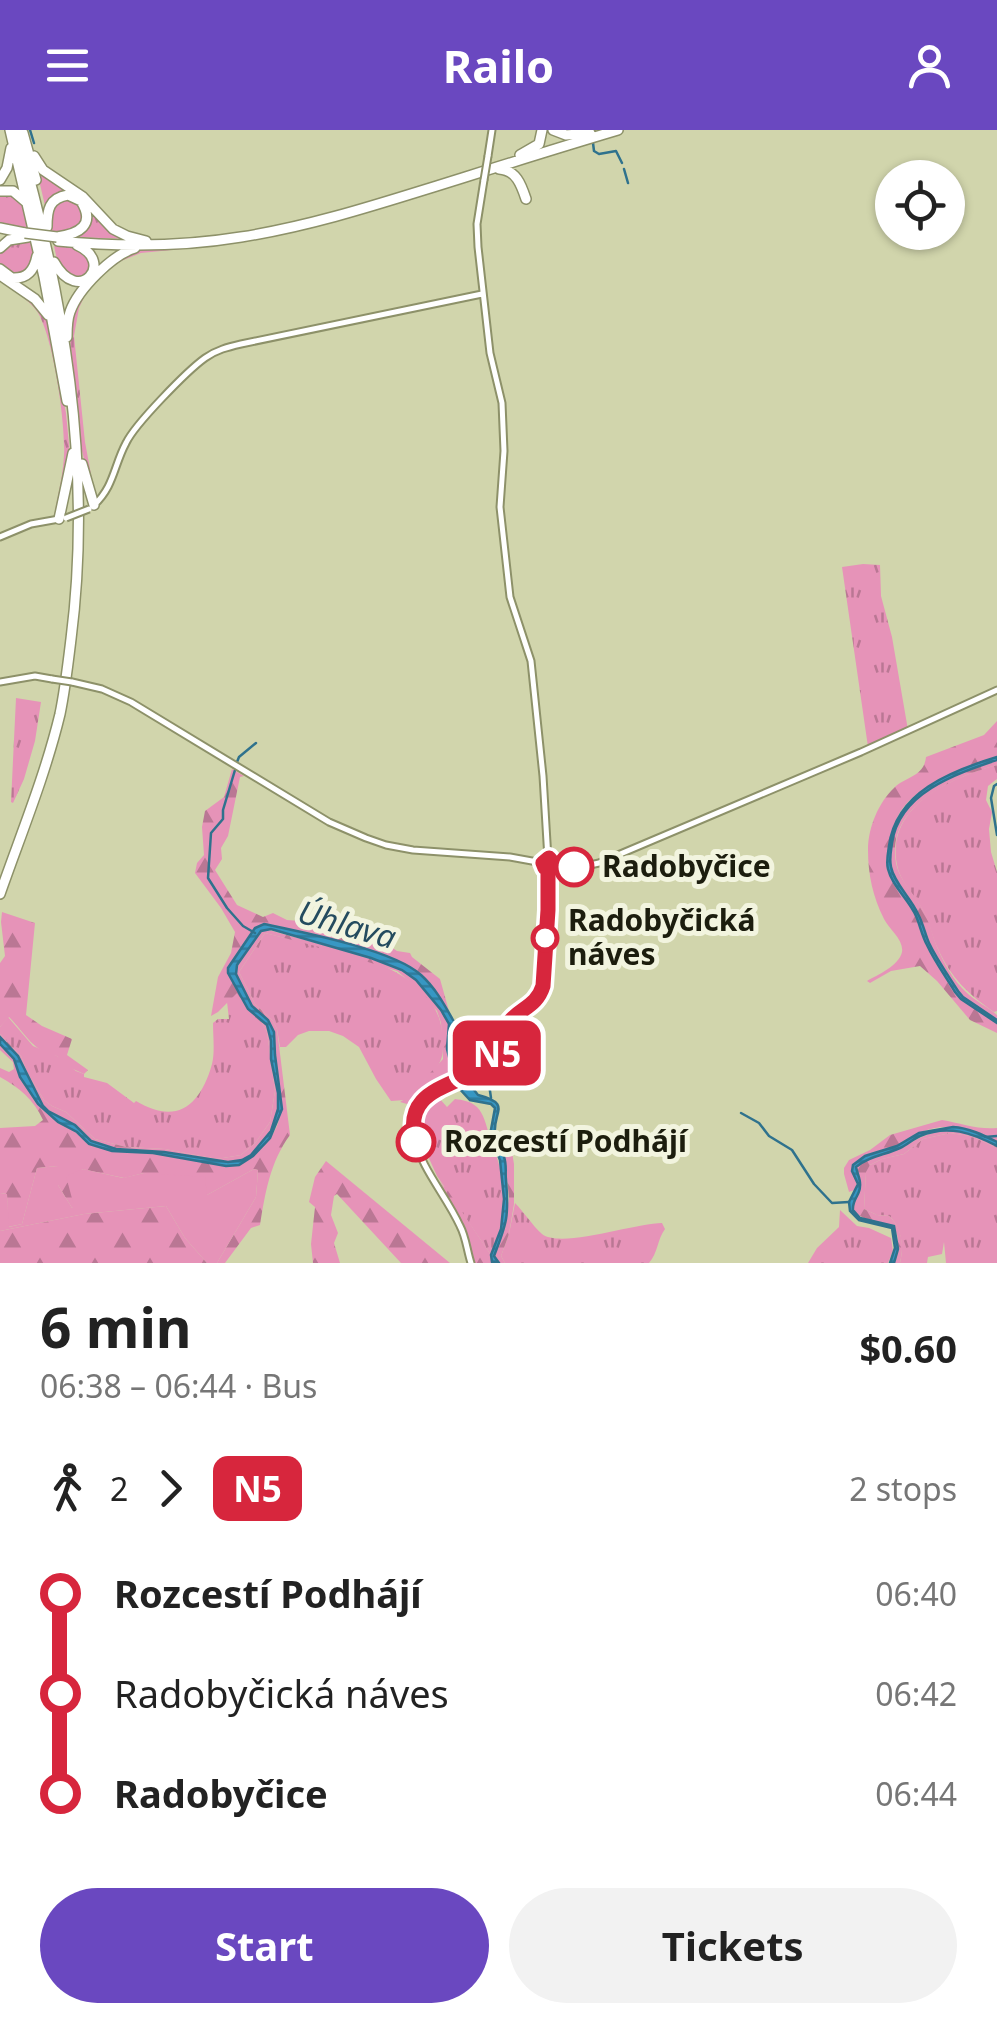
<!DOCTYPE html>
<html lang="en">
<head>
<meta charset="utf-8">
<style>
	:root { --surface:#fff; --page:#f2f2f2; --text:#222; --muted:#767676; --accent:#6a48c0 }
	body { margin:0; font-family:"Noto Sans",sans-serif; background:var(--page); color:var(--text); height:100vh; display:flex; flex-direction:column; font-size:38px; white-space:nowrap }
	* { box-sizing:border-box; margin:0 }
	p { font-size:32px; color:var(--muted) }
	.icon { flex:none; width:55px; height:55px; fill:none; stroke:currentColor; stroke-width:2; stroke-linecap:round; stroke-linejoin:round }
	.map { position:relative; height:1133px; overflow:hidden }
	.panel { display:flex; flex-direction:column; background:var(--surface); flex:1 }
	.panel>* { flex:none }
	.badge { padding:0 20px; border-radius:15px; font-size:35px; line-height:65px }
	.tools { position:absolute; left:875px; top:30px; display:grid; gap:20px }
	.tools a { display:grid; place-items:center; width:90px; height:90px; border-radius:50%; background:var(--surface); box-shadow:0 2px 8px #0004; font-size:50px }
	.map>.badge { position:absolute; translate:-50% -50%; box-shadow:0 0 0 5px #fff }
	.legs { display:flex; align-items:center; gap:15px; height:110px; padding:0 40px; font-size:32px }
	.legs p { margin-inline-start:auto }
	.overview { display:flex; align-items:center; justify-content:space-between; height:170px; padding:0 40px }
	h1 { font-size:55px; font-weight:700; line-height:75px }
	.button { display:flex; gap:20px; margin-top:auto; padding:20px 40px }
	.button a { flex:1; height:115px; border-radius:60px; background:var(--accent); color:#fff; font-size:40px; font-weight:700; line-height:115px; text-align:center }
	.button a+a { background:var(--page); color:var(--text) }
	ul { padding:0 40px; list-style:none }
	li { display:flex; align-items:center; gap:35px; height:100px; font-size:38px }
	li i { display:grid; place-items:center; width:15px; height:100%; margin:0 12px; background:currentColor }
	li i::after { content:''; width:25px; height:25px; margin:-12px; border:8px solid; border-radius:50%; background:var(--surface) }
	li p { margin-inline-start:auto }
	li:first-child i { background:linear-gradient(#0000 50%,currentColor 0) }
	li:last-child i { background:linear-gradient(currentColor 50%,#0000 0) }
	header { display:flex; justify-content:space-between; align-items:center; height:130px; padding:0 40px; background:var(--accent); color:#fff; font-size:45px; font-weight:700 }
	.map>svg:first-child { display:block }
</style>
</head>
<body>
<header><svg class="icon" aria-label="menu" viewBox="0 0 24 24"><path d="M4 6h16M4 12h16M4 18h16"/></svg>Railo<svg class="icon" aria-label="person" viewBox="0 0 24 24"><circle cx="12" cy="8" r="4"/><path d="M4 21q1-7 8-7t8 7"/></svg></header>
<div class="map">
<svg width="997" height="1133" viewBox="0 0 997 1133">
	<defs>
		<pattern id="grass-tufts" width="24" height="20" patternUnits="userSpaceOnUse" patternTransform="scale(2.5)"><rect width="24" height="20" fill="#e693b8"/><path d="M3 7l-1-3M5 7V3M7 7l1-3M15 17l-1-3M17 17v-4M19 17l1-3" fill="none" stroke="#ba7794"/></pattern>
		<pattern id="forest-firs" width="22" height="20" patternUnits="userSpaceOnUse" patternTransform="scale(2.5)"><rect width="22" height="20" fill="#e693b8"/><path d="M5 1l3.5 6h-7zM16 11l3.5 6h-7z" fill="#ba7794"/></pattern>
		<pattern id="water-rules" width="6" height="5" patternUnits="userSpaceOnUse" patternTransform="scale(2.5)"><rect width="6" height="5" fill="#3797c3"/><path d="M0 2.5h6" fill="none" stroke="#2e7b9d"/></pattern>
	</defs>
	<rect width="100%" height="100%" fill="#d1d5ac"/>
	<path fill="url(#grass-tufts)" d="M35 33 130 109 73 107 89 87 71 63 46 80Z
		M0 63 20 67 31 98 26 100 0 93Z
		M68 66 85 78 82 96 57 104 50 101 49 86 51 76Z
		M27 110 34 112V135L16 146 0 136V121L7 113Z
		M57 114 76 116 86 120 92 140 77 151 59 139 54 116Z
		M192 116V118L141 123 121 131 102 145 87 161 79 178 74 206 85 312 95 366H98L104 358 106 360 95 371 81 317 70 209V197L76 172 111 133 130 122 142 119Z
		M0 147 33 169 48 190 66 283 70 325 56 388 45 389 54 386C58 366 63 345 64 325 66 296 53 202 36 180 27 168 12 160 0 151Z
		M863 434 880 435 881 466 892 507 908 600 868 617 842 437Z
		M16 568 41 572 35 611 24 649 13 673 11 672Z
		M997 635V649L988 656 986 670 992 682 989 699 991 722 997 742V881L994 882C968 864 951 848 938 819 932 807 930 794 924 782 916 766 901 754 897 735 885 676 952 647 997 635Z
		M265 803C320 818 435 830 442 902 445 933 441 933 420 955L419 960 405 970 391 971 376 949 359 917 343 906 329 901H309L298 905 286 917H280L277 899 273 891 255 874 239 842Z
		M237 862 262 893 267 902 275 961 270 992 256 1012 241 1025 217 1029 165 1019 126 1017 95 1009 66 982 52 976 44 970 27 942 21 926 0 904V897L8 887 33 916 57 926 76 941 84 944V947L107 953 134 973 136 971C176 995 200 977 212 934 215 922 213 906 213 893L218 889H229L227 872Z
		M439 968 447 977 455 969C463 970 470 971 477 977 484 984 486 995 489 1004 498 1029 506 1052 504 1080 503 1096 497 1110 491 1125L437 1046 427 1024 429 1012 424 1010C418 993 421 976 439 968Z
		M950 1003 971 1006 997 1018V1133H946L944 1112 942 1124 928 1127 927 1133H900C904 1116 902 1098 889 1086L877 1085 864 1079 866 1041 870 1035 882 1029 904 1024 923 1009Z
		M515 1073C524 1082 532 1095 542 1104 561 1119 635 1093 662 1093L665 1099C657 1110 658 1123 649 1133H505L501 1126 509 1104Z
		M840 1080 857 1096 869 1098 891 1108 893 1121 888 1133H808L817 1118 839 1097Z"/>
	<path fill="url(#forest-firs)" d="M997 591V627C965 638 905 657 895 694 890 709 890 726 888 742L915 784 926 814 955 862 961 869 997 893V903L970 890 937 851 920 836 891 841 870 853 867 851C877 845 899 836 902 822 904 810 889 799 884 789 873 767 868 745 868 720 868 697 879 672 894 658 906 646 924 647 926 627L984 605Z
		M997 630V635C953 647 886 676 896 733 900 752 915 764 923 780 930 791 932 805 937 817 943 832 954 851 966 862 975 871 988 877 997 885V890L963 867 958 861C948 845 937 830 929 813 925 804 923 793 918 784 911 768 894 754 891 737 889 729 891 721 892 713 899 662 955 644 997 630Z
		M232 639 244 646 240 647 228 706 221 718 222 729 215 740 237 775 263 787 273 783 287 790 312 792V797C331 803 351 802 371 805V808L388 810 387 814 397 821 410 823 412 827 440 849 449 881C441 868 431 854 420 844 391 819 303 802 264 794L258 796 229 837 228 843 253 885 267 895 271 911V929L278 963V979L271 1001 251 1025 242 1030 228 1032 150 1020 110 1018 87 1009 84 1002 75 995 47 981 43 976 18 926 0 907V904L21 926 27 942 44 970 52 976 66 982 95 1009 126 1017 165 1019 217 1029 241 1025 256 1012 270 992 275 961 267 902 262 893 248 881 237 863 218 882 211 886 218 847 231 823 235 802 221 778 195 743 197 733 204 725 202 697 205 681 224 667Z
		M2 782 35 793 26 885 42 896 72 909 67 925 88 940 84 944 64 935 57 926C34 923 25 903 9 887L0 897V833L5 826 1 792Z
		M265 799 371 828 402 840 416 850 441 880 449 894 447 910 453 946 435 955 414 976 400 972 419 960V955L443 929 441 893 437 881 421 861 397 841 323 818 265 803 239 842 255 874 273 891 277 899 290 1005C270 1032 265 1064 260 1095L251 1098 225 1133H217L256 1067 258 1040 254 1039 207 1065 144 1043 124 1048 82 1039 74 1077 72 1078 58 1055V1036L37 1038 22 1094 8 1097 7 1064 0 1063V998L35 996 43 990C34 970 19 957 0 947V938L9 942 14 939 13 932 0 920V914L14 929 20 947 43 980 58 992 77 1002 89 1014 112 1021 153 1023 239 1035C291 1000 282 982 275 928 274 917 275 900 268 890 265 886 260 884 256 880 247 871 237 852 235 839L261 801Z
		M942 990C960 993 979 1000 997 998V1012C972 999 946 991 919 1003 911 1006 905 1012 898 1016 882 1023 866 1024 853 1035 852 1044 858 1050 857 1059L849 1062 844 1044V1038L849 1030 870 1020 890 1005Z
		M953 1000 967 1002 997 1016V1018L971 1006 950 1003 923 1009 904 1024 882 1029 870 1035 866 1042 864 1079 877 1085 889 1086C903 1099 904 1116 900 1133H894C910 1078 873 1103 853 1080 852 1070 860 1066 860 1056 861 1050 856 1043 856 1037 869 1027 885 1025 900 1018 923 1007 926 1002 953 1000Z
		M495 1001 509 1005 514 1034V1074L509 1104 501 1126 505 1133H499L494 1126 504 1100 509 1068 505 1029 497 1013Z
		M326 1031 450 1133H401L337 1064 334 1066 331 1085 338 1103 334 1113 340 1133H313L311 1114 315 1077 309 1072 315 1047Z
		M439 1050 444 1057 448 1055 446 1058 491 1125 493 1133H473L465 1097Z
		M166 1076 185 1108 207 1133H0V1101L84 1084Z"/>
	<path fill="#e693b8" d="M58 1036V1055L72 1078 74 1076 66 1046 83 1039 123 1048 144 1043 205 1047 207 1065 254 1039 258 1040 256 1067 217 1133H207L185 1108 166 1076 84 1084 0 1101V1063L7 1064 9 1097 22 1094 37 1038Z"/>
	<path fill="url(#water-rules)" stroke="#2f728d" stroke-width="2.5" d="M997 627V630C955 644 899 663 892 713 891 721 889 729 891 737 894 753 911 768 918 784 923 793 925 804 929 813 937 830 948 845 958 861L963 867 997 890V893L961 869 955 862C946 847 935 832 927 815 922 806 920 795 916 786 909 770 892 756 888 739 886 732 888 723 889 716 896 662 951 641 997 627Z
		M264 794C302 802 394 820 421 845 439 861 449 884 461 904 453 923 465 950 478 965 513 974 492 982 495 1005 496 1013 502 1020 504 1027 507 1035 505 1043 506 1050 509 1086 507 1093 494 1126L499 1133 492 1132 491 1125 501 1099 504 1069 500 1030 490 1005 495 978 491 974 470 970 456 955 447 919 449 894 441 880 416 850 402 840 371 828 271 799 261 801 237 835 236 844 252 876 268 890 274 902 275 925 282 979 270 1008 253 1026 239 1035 226 1036 153 1023 112 1021 89 1014 77 1002 58 992 38 974 20 947 14 929 0 914V907L18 926 43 976 48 981 75 995 91 1011 116 1019 164 1022 228 1032 242 1030 251 1025 271 1001 278 979V963L271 929V911L267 895 248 879 228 843V838L255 798Z
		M953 997C969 998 983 1005 997 1012V1016C972 1003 948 994 920 1006 913 1009 907 1015 900 1018 885 1025 869 1026 856 1037 857 1043 861 1050 860 1056 860 1066 852 1069 853 1080L860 1088 894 1096 898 1119 894 1133H890L895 1118 892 1098 859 1090 850 1081 849 1072 858 1054 852 1041 853 1035 865 1026 897 1016 919 1003Z"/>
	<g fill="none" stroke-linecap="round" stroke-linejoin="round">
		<path stroke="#2f728d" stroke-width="2.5" d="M30 0 34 13
			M593 13 594 21 599 24 616 21 622 33
			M624 39 628 53
			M237 632 239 627 256 613
			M235 640 223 680V689L211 703 208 748 227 778 243 796 255 803
			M997 654 994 656 991 668 997 705
			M459 901 480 935
			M484 941 488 947 491 968
			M741 983 759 993 769 1006 792 1020 814 1054 832 1073 849 1072
			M985 1007 997 1006"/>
		<defs>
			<path id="secondary" d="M488 26 492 0
				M484 50 477 94 478 117 490 223 502 273 504 321 500 377 510 467 531 531 543 646 548 729
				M94 375C114 357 114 335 126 313 135 294 187 241 205 228 216 220 228 217 241 214L482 164
				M0 407 31 394 59 389
				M0 552 35 546 52 549
				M72 552 102 559 131 572 329 692 366 708 386 715 413 720 510 727 543 733
				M554 735 581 737 599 733 861 622 997 560
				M471 1133C467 1121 466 1107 460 1096 446 1065 421 1039 414 1006 405 958 458 955 485 935 500 924 499 910 507 895 516 878 536 879 543 856L548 780V739"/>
			<path id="highway" d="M10 0 44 147 67 271
				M553 0 566 5 590 3
				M23 3 36 50
				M520 25 539 14 542 0
				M34 26 43 40 83 67 113 99 127 106 146 111
				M499 39C516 40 521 54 526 69
				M0 50 7 38 11 18
				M0 61H13L26 72
				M47 97C47 80 49 68 68 65L81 71C96 95 79 104 57 107
				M0 98 25 103
				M58 111C119 117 180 117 241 107 305 97 366 78 427 59 491 39 554 19 618 0
				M0 118 9 110 28 107
				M54 132C79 177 116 132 77 115
				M0 139 12 148C27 149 34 141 37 126
				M0 145 35 169 48 185
				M67 207C67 199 67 190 70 182 78 159 112 125 135 118
				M82 334 94 375
				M59 389 73 323
				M0 764C21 704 45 646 60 584 65 560 68 534 71 509 93 337 64 165 16 0"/>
		</defs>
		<use href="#secondary" stroke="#8d9169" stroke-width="9"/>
		<use href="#highway" stroke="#8d9169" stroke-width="12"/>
		<use href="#secondary" stroke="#fff" stroke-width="5"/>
		<use href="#highway" stroke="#fff" stroke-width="9"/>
		<defs>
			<path id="secondary-bridge" d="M484 50 488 26
				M66 388 89 379
				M52 549 72 552"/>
			<path id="highway-bridge" d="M25 103 57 107"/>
		</defs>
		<use href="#secondary-bridge" stroke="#8d9169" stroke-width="9" stroke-linecap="butt"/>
		<use href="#highway-bridge" stroke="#8d9169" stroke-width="12" stroke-linecap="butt"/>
		<use href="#secondary-bridge" stroke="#fff" stroke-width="5"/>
		<use href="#highway-bridge" stroke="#fff" stroke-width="9"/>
	</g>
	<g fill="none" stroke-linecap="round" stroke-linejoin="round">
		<defs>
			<path id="line-1" d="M416 1012C401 958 455 958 485 935 505 920 499 902 512 889 524 877 537 875 543 856L548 780V739L545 738 543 733 549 728 554 734 574 737"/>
		</defs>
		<use href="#line-1" stroke="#fff" stroke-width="22"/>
		<use href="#line-1" stroke="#d7263d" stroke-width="15"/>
	</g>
	<g fill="#fff" stroke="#d7263d" stroke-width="5">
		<circle cx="574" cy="737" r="18"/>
		<circle cx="545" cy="808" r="12"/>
		<circle cx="416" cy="1012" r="18"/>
	</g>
	<g text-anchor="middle" stroke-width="10" stroke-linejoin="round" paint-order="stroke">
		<g font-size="30" font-weight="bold" fill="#1c1d0e" stroke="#f2f4df" text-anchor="start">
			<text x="602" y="747">Radobyčice</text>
			<text x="568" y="801">Radobyčická<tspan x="568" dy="34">náves</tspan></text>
			<text x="444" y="1022">Rozcestí Podhájí</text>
		</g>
		<g font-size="32" font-style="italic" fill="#244b5f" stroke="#f2f4df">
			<text transform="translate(347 795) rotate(16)" y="11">Úhlava</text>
		</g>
	</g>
</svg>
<div class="tools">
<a><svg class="icon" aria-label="locate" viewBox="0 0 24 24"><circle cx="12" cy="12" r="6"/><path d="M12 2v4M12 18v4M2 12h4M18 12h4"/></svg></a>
</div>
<b class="badge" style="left:497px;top:923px;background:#d7263d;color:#fff">N5</b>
</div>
<section class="panel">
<div class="overview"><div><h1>6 min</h1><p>06:38 – 06:44 · Bus</p></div><b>$0.60</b></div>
<div class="legs"><svg class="icon" aria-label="walk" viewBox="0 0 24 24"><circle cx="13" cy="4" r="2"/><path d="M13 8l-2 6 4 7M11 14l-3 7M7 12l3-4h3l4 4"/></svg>2<svg class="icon" aria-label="forward" viewBox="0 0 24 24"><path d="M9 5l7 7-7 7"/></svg><b class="badge" style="background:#d7263d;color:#fff">N5</b><p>2 stops</p></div>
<ul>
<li><i style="color:#d7263d"></i><b>Rozcestí Podhájí</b><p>06:40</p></li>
<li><i style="color:#d7263d"></i><span>Radobyčická náves</span><p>06:42</p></li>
<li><i style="color:#d7263d"></i><b>Radobyčice</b><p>06:44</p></li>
</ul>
<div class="button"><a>Start</a><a>Tickets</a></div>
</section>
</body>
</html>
